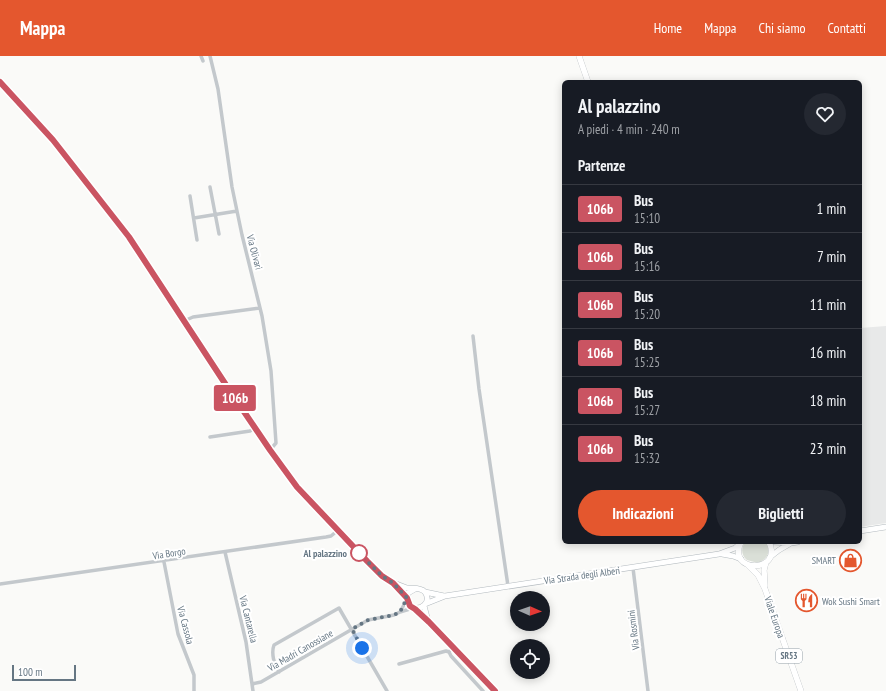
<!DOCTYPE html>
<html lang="it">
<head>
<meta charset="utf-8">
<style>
	:root { --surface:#171b24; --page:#242831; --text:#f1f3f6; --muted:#9ea1a6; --line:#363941; --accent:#e4572e }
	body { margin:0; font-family:"PT Sans Narrow",sans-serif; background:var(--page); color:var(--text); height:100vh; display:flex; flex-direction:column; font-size:15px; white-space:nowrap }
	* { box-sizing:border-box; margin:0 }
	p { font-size:13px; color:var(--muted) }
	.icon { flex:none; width:22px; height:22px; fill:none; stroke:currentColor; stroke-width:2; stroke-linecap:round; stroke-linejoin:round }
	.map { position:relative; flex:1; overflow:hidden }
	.sheet { position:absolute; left:562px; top:24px; width:300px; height:464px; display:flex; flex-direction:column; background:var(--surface); border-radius:6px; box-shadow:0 2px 10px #0003 }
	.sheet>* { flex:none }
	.badge { padding:0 8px; border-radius:3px; font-size:14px; line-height:26px }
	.needle { width:26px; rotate:92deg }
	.controls { position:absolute; left:510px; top:535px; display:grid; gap:8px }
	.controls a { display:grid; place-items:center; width:40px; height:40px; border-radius:50%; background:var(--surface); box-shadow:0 2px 10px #0003; font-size:20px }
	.scale { position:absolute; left:12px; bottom:10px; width:64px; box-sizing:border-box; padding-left:4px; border:2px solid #657683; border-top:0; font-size:11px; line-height:14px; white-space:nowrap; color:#657683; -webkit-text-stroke:3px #fff; paint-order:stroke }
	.you { position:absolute; width:20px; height:20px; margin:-10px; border:3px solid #fff; border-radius:50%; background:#1a73e8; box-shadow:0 0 0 6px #1a73e833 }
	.map>.badge { position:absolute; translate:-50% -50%; box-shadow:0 0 0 2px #fff }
	h2 { padding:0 16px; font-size:15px; line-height:36px }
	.round { display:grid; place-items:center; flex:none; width:42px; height:42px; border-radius:21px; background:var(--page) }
	.head { display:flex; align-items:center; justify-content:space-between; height:68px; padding:0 16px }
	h1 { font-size:19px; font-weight:700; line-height:30px }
	.cta { display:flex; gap:8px; margin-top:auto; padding:8px 16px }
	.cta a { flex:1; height:46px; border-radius:24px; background:var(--accent); color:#fff; font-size:16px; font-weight:700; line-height:46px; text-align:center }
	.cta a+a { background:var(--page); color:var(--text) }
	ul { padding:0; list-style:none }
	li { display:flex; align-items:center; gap:12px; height:48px; padding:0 16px; border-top:1px solid var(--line) }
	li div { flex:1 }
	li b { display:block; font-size:15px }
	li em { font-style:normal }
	li .badge { min-width:44px; font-weight:700; text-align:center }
	header { display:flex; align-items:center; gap:24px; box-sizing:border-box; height:56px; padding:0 20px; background:var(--accent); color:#fff }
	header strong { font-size:19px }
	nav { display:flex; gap:22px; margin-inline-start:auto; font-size:14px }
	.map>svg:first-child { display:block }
</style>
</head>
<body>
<header>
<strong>Mappa</strong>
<nav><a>Home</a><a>Mappa</a><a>Chi siamo</a><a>Contatti</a></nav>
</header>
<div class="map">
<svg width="886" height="635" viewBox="0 0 886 635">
	<rect width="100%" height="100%" fill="#fafaf8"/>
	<path fill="#e8e9e9" d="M886 270V467L860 471V272Z"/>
	<path fill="#dadfd7" d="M745 486H766C772 496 767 503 758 507L747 504C741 499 741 492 745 486Z"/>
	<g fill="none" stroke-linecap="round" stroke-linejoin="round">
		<defs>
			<path id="secondary" d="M0 26 53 84 129 181 228 332 270 394 297 431 382 520C390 526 398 529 407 532 413 533 420 531 425 536 432 546 421 555 412 551L407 546 408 537 415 533
				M860 475 886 471
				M774 486 791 487 798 486
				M722 498 733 500 741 503
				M770 501 779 494 791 487
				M393 528 407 543
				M425 536 444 540
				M425 548 445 540 719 498 735 492 740 488
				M424 550 428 565
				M415 553 495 635"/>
			<path id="primary" d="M579 0 588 26
				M741 486C726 518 784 517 769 486
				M748 509 758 519 765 533 801 635
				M765 530 764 514 766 506"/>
		</defs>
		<use href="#secondary" stroke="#b3babf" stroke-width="6"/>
		<use href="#primary" stroke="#b5babe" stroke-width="6"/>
		<path stroke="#c3c8cc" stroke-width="3.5" d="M201 0 203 5
			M210 0 218 33 232 131 242 179 262 260 271 315 276 387 270 394
			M210 131 219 178
			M190 140 197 184
			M194 162 237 155
			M184 265 193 261 260 252
			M473 280 479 333 508 530
			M210 381 250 375 255 372
			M225 496 246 586 253 635
			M164 506 178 578 194 619V635
			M633 512 648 635
			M0 528 326 481 331 480 337 475
			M400 556 406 545
			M453 591 449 596 451 600 483 635
			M399 608 446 595 449 596
			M279 616C274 609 271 597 274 589L339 552 387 635
			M252 628 261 626 368 564 394 559 400 556 413 552"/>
		<use href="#secondary" stroke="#fff" stroke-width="5"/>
		<use href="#primary" stroke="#fff" stroke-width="5.5"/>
	</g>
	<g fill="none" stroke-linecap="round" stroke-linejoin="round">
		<defs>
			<path id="line" d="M0 26 53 84 129 181 228 332 270 394 297 431 367 505 382 520 393 527 407 542 410 550 415 553 429 566 495 635"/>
		</defs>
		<use href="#line" stroke="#fff" stroke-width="9"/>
		<use href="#line" stroke="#ca5462" stroke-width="6"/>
		<path stroke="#657683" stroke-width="4" stroke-dasharray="0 7.2" d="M359 497 382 520 393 527 407 542 400 556 394 559 368 564 352 573 362 592"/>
	</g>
	<defs>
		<symbol id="shop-ring" viewBox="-11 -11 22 22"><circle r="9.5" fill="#fff" stroke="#e4572e" stroke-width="1.5"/><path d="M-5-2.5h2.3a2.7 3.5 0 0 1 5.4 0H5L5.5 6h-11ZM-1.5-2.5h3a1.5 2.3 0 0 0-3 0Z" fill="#e4572e"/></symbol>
		<symbol id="restaurant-ring" viewBox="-11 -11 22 22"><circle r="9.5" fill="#fff" stroke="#e4572e" stroke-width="1.5"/><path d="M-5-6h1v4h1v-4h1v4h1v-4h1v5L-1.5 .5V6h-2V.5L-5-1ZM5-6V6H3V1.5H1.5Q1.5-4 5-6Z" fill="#e4572e"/></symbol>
	</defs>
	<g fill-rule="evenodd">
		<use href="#shop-ring" x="838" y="492" width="25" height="25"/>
		<use href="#restaurant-ring" x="794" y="532" width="25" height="25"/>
	</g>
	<circle fill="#fff" stroke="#ca5462" stroke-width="2" cx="359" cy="497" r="8"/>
	<g text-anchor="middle" stroke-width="4" stroke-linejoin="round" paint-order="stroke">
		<rect fill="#fff" stroke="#939fa8" stroke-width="1" x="776" y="593" width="26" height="14" rx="3"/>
		<g font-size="9" font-weight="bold" fill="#657683">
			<text x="789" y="603">SR53</text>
		</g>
		<g font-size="10" fill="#657683" stroke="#fff">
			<text transform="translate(255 196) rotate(75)" y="4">Via Olivari</text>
			<text transform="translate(169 497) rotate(-9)" y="4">Via Borgo</text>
			<text transform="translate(582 519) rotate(-8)" y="4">Via Strada degli Alberi</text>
			<text transform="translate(775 561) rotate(71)" y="4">Viale Europa</text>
			<text transform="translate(249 563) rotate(76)" y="4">Via Cantarella</text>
			<text transform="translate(186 569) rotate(75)" y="4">Via Cassola</text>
			<text transform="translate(633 574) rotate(-97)" y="4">Via Rosmini</text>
			<text transform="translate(300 594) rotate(-30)" y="4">Via Madri Canossiane</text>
		</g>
		<g font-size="10" font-weight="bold" fill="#657683" stroke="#fff" text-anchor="end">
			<text x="347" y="501">Al palazzino</text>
		</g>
		<g font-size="10" fill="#657683" stroke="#fff" text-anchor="end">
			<text x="836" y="508">SMART</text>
			<text x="822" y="549" text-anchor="start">Wok Sushi Smart</text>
		</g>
	</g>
</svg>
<div class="controls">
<a><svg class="needle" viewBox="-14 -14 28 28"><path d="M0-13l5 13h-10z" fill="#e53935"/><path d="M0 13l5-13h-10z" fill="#9ea1a6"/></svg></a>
<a><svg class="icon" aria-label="locate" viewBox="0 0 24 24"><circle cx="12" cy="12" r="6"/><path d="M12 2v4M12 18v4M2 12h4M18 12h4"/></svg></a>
</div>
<div class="scale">100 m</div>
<div class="you" style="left:362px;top:592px"></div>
<b class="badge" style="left:235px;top:342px;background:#ca5462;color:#fff">106b</b>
<section class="sheet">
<div class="head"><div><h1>Al palazzino</h1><p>A piedi · 4 min · 240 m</p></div><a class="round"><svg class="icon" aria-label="heart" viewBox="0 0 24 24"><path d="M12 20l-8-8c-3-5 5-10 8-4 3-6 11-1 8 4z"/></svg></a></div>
<h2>Partenze</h2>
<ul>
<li><span class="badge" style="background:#ca5462;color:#fff">106b</span><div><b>Bus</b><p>15:10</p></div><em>1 min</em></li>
<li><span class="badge" style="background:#ca5462;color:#fff">106b</span><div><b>Bus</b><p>15:16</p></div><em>7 min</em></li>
<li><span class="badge" style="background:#ca5462;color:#fff">106b</span><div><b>Bus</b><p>15:20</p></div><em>11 min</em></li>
<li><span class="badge" style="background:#ca5462;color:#fff">106b</span><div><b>Bus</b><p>15:25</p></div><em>16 min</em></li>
<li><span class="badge" style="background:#ca5462;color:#fff">106b</span><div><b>Bus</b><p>15:27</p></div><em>18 min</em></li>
<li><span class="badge" style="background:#ca5462;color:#fff">106b</span><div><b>Bus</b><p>15:32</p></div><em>23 min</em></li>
</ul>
<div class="cta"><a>Indicazioni</a><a>Biglietti</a></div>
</section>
</div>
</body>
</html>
